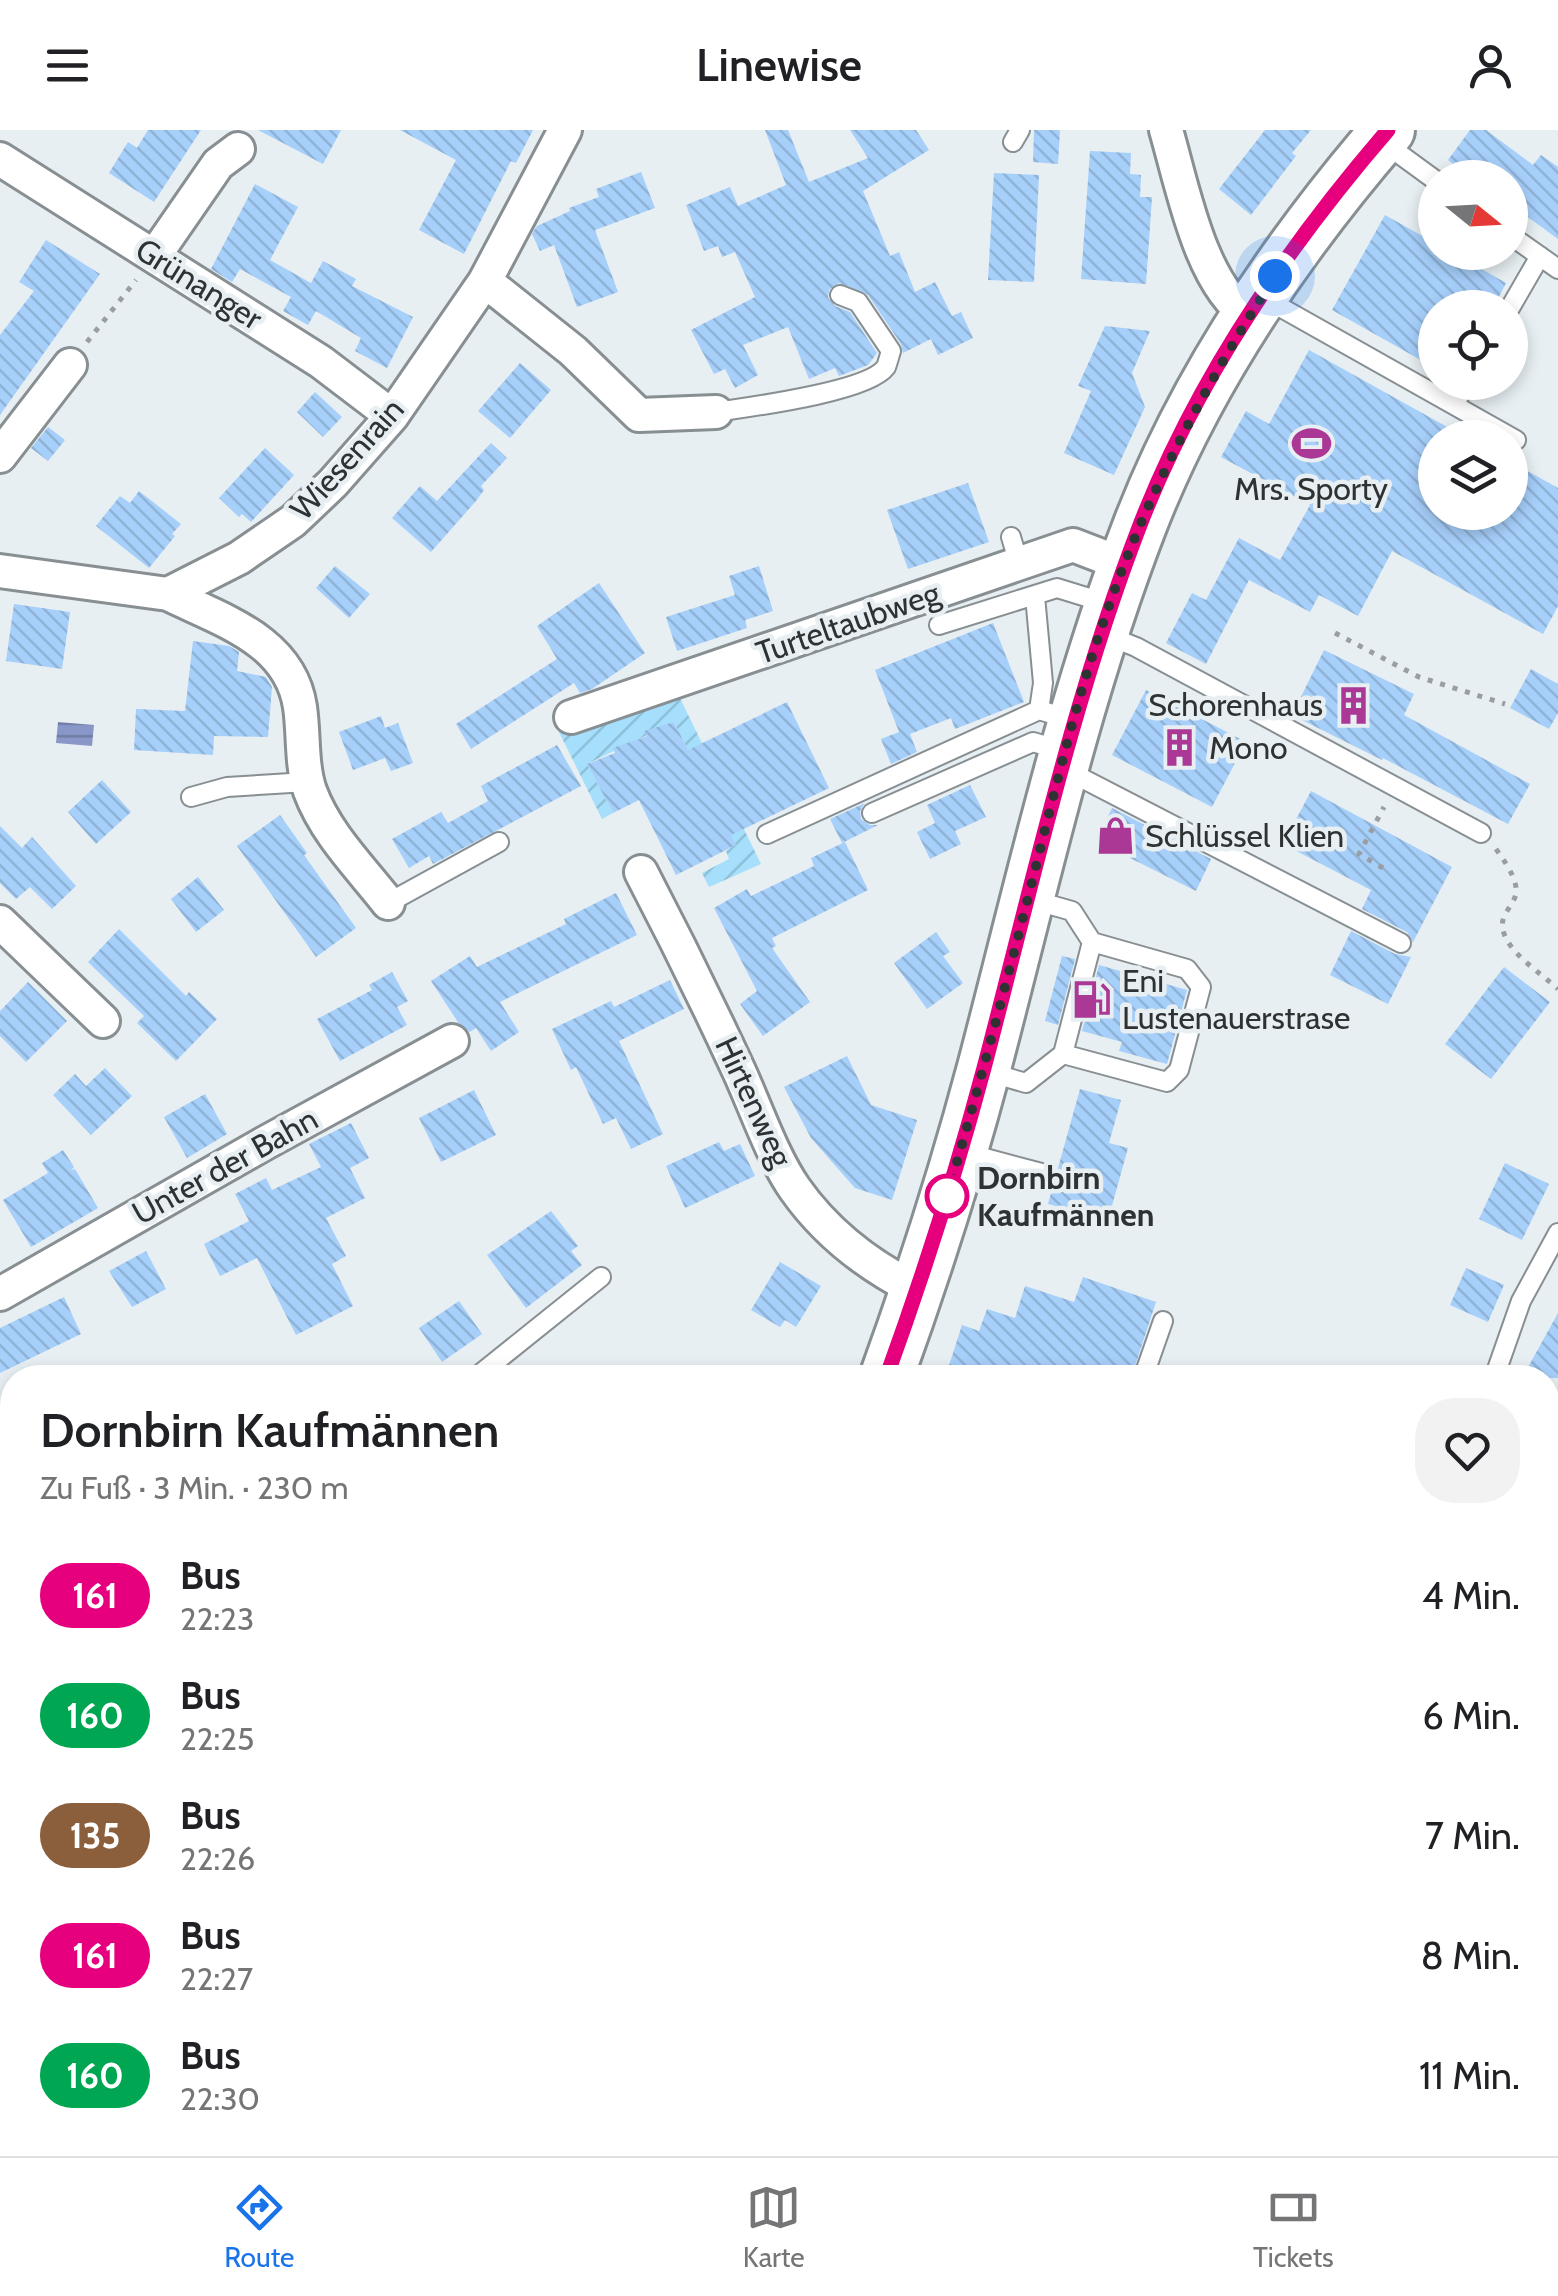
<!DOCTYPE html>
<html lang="de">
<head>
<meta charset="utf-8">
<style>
	:root { --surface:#fff; --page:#f2f2f2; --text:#202124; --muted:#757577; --line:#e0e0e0; --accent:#1a73e8 }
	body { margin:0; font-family:Cabin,sans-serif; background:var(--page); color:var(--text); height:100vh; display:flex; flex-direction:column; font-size:38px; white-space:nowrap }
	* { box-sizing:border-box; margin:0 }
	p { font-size:32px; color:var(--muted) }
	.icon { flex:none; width:55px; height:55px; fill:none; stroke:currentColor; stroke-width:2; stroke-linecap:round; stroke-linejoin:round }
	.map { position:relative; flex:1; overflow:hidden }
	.panel { position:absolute; left:0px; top:1235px; width:1560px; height:792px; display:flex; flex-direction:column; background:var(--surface); border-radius:40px 40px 0 0; box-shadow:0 5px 15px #0003 }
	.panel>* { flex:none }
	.badge { padding:0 20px; border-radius:32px; font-size:35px; line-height:65px }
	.needle { width:65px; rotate:108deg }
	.fabs { position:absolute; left:1418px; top:30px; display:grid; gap:20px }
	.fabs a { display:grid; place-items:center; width:110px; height:110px; border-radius:50%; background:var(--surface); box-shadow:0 5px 15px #0003; font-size:50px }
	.you { position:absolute; width:50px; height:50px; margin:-25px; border:8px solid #fff; border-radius:50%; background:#1a73e8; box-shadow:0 0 0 15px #1a73e833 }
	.map>.badge { position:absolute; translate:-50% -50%; box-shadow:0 0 0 5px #fff }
	.round { display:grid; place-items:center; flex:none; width:105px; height:105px; border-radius:40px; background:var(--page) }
	.summary { display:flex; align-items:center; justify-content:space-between; height:170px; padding:0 40px }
	h1 { font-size:48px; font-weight:600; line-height:75px }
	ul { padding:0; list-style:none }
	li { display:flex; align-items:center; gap:30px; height:120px; padding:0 40px }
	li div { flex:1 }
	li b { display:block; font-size:38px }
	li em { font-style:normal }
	li .badge { min-width:110px; font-weight:700; text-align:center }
	header { display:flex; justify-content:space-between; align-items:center; height:130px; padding:0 40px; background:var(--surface); font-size:45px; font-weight:600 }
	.menu { display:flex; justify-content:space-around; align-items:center; height:140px; border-top:2px solid var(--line); background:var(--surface); font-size:28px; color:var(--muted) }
	.menu a { display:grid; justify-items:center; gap:5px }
	.menu .on { color:var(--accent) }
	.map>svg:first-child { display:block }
</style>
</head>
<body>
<header><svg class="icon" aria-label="menu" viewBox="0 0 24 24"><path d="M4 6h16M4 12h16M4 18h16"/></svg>Linewise<svg class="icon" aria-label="person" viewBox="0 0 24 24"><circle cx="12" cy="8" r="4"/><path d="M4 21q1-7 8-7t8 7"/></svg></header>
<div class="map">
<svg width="1558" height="2026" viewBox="0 0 1558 2026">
	<defs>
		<pattern id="garden-furrows" width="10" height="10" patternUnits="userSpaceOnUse" patternTransform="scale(2.5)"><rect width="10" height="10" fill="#a5dffb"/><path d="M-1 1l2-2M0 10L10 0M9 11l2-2" fill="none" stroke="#8ec0d8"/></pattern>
		<pattern id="water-rules" width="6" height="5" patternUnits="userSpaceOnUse" patternTransform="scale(2.5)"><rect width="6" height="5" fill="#8897c8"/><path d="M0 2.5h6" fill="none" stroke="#707ca3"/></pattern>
		<pattern id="building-back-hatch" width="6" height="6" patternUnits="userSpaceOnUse" patternTransform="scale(2.5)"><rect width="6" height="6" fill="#a6cffa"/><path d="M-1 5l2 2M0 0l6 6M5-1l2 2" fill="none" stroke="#8fb2d7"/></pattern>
	</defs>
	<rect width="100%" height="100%" fill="#e7eff3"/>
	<path fill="url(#garden-furrows)" d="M676 560 761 734 709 757 702 743 729 729 726 721 735 715 674 592 587 634 613 683 602 689 558 600Z"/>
	<path fill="#a5dffb" d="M1159 2015H1289L1295 2026H1165Z"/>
	<path fill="url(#water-rules)" d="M58 592 94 595 92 616 56 613Z"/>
	<path fill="url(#building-back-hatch)" d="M148 0H201L154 72 109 43 128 12 137 18Z
		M258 0H341L323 34Z
		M400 0H533L516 33 511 31 464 124 419 100 456 30Z
		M765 0H788L809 52 868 28 850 0H916L929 20 863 61 890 126 899 122 915 162 935 152 952 186 961 182 973 208 938 225 931 209 903 223 901 214 868 165 839 153 829 160 828 168 835 176 850 182 877 223 868 235 839 246 835 238 809 249 788 197 743 215 758 245 735 258 725 239 714 244 691 200 755 167 735 122 722 127 718 116 704 121 686 75 730 57 738 76 786 55Z
		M1034 0H1060L1058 34 1033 32Z
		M1265 0H1311L1292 23 1296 26 1251 85 1219 59Z
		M1470 0H1486L1533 35 1541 25 1558 37V109L1510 74V48H1471L1448 30Z
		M1090 21 1131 23 1130 44 1141 45 1140 67H1152L1146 154 1081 149Z
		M641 42 655 78 595 100 618 162 577 177 554 115 540 121 532 104 537 96 570 81 569 78 599 67 596 59Z
		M994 43 1039 45 1034 152 988 150Z
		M255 54 298 77 270 130 311 153 323 131 356 149 352 156 413 187 387 238 355 221 361 208 316 181 308 195 283 181 291 167 240 139 232 152 211 139Z
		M1385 85 1435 113V122H1452L1506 153 1493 178H1435V238L1332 180Z
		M46 110 100 144 0 285V205L34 161 19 152Z
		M1105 196 1150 201 1132 243 1145 277 1114 345 1064 323 1091 261 1078 256Z
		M1309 220 1467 308H1435V382H1510V331L1558 358V476L1543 504 1392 421 1358 486 1319 465 1310 482 1249 450 1206 534 1166 513 1192 463 1206 470 1239 408 1280 430 1310 375 1221 327 1246 281 1269 294Z
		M520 233 551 260 510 308 478 281Z
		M315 262 342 287 323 307 297 282Z
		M48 297 65 310 48 331 31 318Z
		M491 313 507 328 481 356 484 360 476 371 431 422 392 388 420 356 437 371Z
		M265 318 294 345 251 392 242 384 239 387 219 368Z
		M968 353 989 412 908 439 887 380Z
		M139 361 181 394 172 404 175 406 149 438 96 396 120 366 130 373Z
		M335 436 370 464 349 488 316 458Z
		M759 436 773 481 745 490 747 498 677 521 666 487 735 465 729 446Z
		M599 453 645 523 592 559 580 563 574 553 471 619 456 594 557 529 537 496Z
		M14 474 70 482 62 539 6 531Z
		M993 493 1024 572 955 599 951 588 910 604 917 622 891 634 881 609 899 602 875 540Z
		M193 511 229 516 239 522 237 541 266 547 272 557 268 607 214 606 213 625 134 620 136 579 185 581Z
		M1324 520 1414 564 1404 585 1530 654 1508 694 1383 628 1382 630 1292 585Z
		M1531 539 1558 554V583L1549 599 1510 578Z
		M1146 560 1246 612 1212 677 1112 625Z
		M787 572 829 658 731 705 736 715 676 745 639 670 613 683 587 634 615 623 613 618 647 606 644 601 674 592 688 620Z
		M381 586 385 598 398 593 413 633 391 641 385 628 353 640 339 602Z
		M557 615 581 656 433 734 429 726 409 738 392 709 441 682 448 693 488 671 481 656Z
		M102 650 131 682 96 714 68 682Z
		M970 655 986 687 955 701 961 714 930 729 917 702 935 693 927 675Z
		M1311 661 1452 737 1413 812 1407 802 1362 779 1371 760 1283 714Z
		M865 673 860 681 861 689 870 695H878L842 713 830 689Z
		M1112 678 1211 729 1196 761 1096 711Z
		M280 685 307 723 304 725 356 798 316 827 237 716Z
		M0 696 22 718 32 707 76 756 52 779 30 757 16 769 0 753Z
		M845 712 868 760 772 808 776 816 772 818 810 872 763 906 740 874 757 861 714 778 747 759 751 766 814 736 811 728Z
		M198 747 224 780 196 802 171 769Z
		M616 763 637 805 500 872 519 902 491 921 476 898 470 902 458 892 431 851 470 826 477 837 566 794 564 789Z
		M119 799 186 866 189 862 217 889 176 931 137 893 144 886 88 832Z
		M1351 801 1395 824 1411 827 1388 874 1330 845Z
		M936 802 950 822 943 826 963 853 927 879 894 833Z
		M1062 826 1075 829 1058 895 1045 891Z
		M1099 835 1187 860 1167 934 1119 921 1122 912 1082 901Z
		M1504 837 1550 872 1491 949 1445 914Z
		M392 842 408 871 397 877 407 895 340 931 317 889 372 860 369 855Z
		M670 850 684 879 619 911 663 1004 631 1019 616 988 603 994 576 937 571 940 552 899 611 871 614 877Z
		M28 852 67 891 26 932 0 906V881Z
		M847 926 871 975 917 990 892 1070 855 1058 811 1008 784 957Z
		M105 938 132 966 91 1005 53 965 75 944 86 956Z
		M1080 959 1121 970 1109 1013 1128 1018 1108 1090 1048 1074Z
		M474 960 496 1005 441 1032 419 988Z
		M205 964 227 1004 187 1028 164 987Z
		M351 993 369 1028 350 1038 365 1068 326 1088 346 1126 332 1134 353 1176 296 1205 257 1128 220 1146 204 1114 249 1091 235 1064 266 1048 272 1060 321 1037 309 1014Z
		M719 1012 724 1021 740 1014 755 1046 685 1078 666 1036Z
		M63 1020 74 1037 71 1040 75 1039 98 1078 31 1117 3 1070 48 1043 42 1033Z
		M1505 1033 1549 1054 1522 1110 1479 1089Z
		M551 1081 578 1116 571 1121 582 1135 526 1178 487 1125Z
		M146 1121 166 1159 132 1177 109 1141Z
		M780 1132 821 1156 796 1197 785 1190 780 1197 751 1180Z
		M1466 1138 1504 1155 1488 1192 1450 1175Z
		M1083 1147 1156 1172 1131 1248H945L962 1195 979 1201 987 1179 1015 1188 1025 1156 1074 1172Z
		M64 1167 81 1204 0 1243V1198Z
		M459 1171 482 1204 442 1232 419 1198Z
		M1558 1183V1248H1522Z"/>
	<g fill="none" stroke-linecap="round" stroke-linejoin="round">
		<defs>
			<path id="lane" d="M1013 12 1020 0
				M1383 12 1435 50
				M1510 105 1558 139
				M1264 168 1516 310
				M1510 178 1540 126
				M1454 275 1467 252
				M716 282C749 277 868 262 886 237 887 235 890 224 891 221L858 172 840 165
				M1011 407 1019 434
				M1035 466 1043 553 1039 580
				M939 495 1057 458 1109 474
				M1106 505 1136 517 1481 703
				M1068 641 1401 813
				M191 667 227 657 307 652
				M872 683 1033 612 1060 620
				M767 704 1039 580 1073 590
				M388 773 499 712
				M1063 924 1167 952 1179 940 1201 857 1187 839 1092 812
				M988 942 1026 953 1063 924 1092 812 1072 781 1033 770
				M966 1023 1045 1044
				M475 1248 601 1147
				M1143 1248 1163 1191
				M1494 1248 1521 1171 1558 1103
				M367 2026 376 2015
				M692 2026 700 2015"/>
			<path id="street" d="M1166 0C1182 54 1200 155 1249 186
				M0 29 321 232 392 286
				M155 125 218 34 238 19
				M485 151 573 221 639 285 716 282
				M0 326 70 235
				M0 441 168 464 239 428 293 391 333 353 392 286 485 151 565 0
				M168 464C221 490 290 510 300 577 304 604 301 635 310 661 326 704 360 737 388 773
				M571 587 1073 415 1125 435
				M641 742C675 807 708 874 739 941 756 978 772 1026 795 1059 826 1103 869 1136 917 1160
				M0 792 103 891
				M0 1164 265 1013 452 911
				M1548 1296 1558 1290
				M0 1308 12 1313
				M0 1487 12 1494
				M0 1644 12 1636
				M1548 1769 1558 1766
				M1548 1900 1558 1903
				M0 1936 12 1926
				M335 2015 341 2026
				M1391 2015 1392 2026
				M861 2026 868 2015"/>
			<path id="primary" d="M886 1248C923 1146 956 1043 984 938 1032 756 1072 571 1140 395 1196 250 1287 117 1388 0
				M432 2026 441 2015"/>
		</defs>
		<use href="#lane" stroke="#888f93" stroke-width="22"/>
		<use href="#street" stroke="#888f93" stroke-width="38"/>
		<use href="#primary" stroke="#888f93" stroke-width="58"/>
		<path stroke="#989ea1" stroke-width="5" stroke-dasharray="5 8" stroke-linecap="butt" d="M87 212 136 150
			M1335 503 1419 547 1505 574
			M1496 719C1503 729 1518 749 1516 763 1514 776 1499 785 1503 800 1508 823 1541 843 1558 859
			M1383 738 1359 724 1384 677
			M1082 2015 1092 2026"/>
		<use href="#lane" stroke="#fff" stroke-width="18"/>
		<use href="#street" stroke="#fff" stroke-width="32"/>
		<use href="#primary" stroke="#fff" stroke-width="52"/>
		<defs>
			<path id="rail" d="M0 1337 12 1342
				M0 1361 12 1366
				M978 2015 989 2026
				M1009 2015 1019 2026"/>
		</defs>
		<use href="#rail" stroke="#565a5b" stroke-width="11"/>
		<use href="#rail" stroke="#e7eff3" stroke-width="8" stroke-dasharray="22" stroke-linecap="butt"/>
	</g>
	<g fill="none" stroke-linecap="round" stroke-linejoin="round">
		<defs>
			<path id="line" d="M886 1248C923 1146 956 1043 984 938 1032 756 1072 571 1140 395 1196 250 1287 117 1388 0"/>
		</defs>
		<use href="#line" stroke="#fff" stroke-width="22"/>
		<use href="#line" stroke="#e6007e" stroke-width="15"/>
		<path stroke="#2f3233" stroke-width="10" stroke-dasharray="0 18" d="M947 1066C977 965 1004 862 1030 760 1054 665 1076 568 1109 476 1150 357 1208 251 1275 146"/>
	</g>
	<defs>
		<symbol id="stadium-bare" viewBox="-9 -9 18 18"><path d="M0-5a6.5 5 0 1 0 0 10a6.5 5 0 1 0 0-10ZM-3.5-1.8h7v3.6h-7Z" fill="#aa3894" stroke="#e7eff3" stroke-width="2.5" paint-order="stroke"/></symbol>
		<symbol id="building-bare" viewBox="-9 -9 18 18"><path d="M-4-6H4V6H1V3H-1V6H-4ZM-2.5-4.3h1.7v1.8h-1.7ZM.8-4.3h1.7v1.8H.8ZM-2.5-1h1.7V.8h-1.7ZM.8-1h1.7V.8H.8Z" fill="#aa3894" stroke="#e7eff3" stroke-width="2.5" paint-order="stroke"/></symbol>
		<symbol id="shop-bare" viewBox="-9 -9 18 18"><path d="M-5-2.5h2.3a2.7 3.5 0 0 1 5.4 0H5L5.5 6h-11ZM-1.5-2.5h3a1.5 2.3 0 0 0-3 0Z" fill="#aa3894" stroke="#e7eff3" stroke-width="2.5" paint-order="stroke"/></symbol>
		<symbol id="fuel-bare" viewBox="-9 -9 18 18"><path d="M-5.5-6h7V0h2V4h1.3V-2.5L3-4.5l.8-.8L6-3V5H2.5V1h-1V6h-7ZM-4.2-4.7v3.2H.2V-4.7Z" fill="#aa3894" stroke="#e7eff3" stroke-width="2.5" paint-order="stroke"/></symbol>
	</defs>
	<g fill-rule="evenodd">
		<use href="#stadium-bare" x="1284" y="286" width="55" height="55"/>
		<use href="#building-bare" x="1326" y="548" width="55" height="55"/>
		<use href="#building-bare" x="1152" y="590" width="55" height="55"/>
		<use href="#shop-bare" x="1088" y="678" width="55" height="55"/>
		<use href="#fuel-bare" x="1064" y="842" width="55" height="55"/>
	</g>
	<circle fill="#fff" stroke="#e6007e" stroke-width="5" cx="947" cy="1066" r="20"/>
	<g text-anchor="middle" stroke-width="9" stroke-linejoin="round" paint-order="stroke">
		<g font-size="32" fill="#2f3233" stroke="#e7eff3">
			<text transform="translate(199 154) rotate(32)" y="11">Grünanger</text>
			<text transform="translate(347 329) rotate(-48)" y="11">Wiesenrain</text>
			<text transform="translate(848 493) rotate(-19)" y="11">Turteltaubweg</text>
			<text transform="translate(754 972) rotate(65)" y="11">Hirtenweg</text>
			<text transform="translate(225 1036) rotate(-29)" y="11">Unter der Bahn</text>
		</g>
		<g font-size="32" fill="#2f3233" stroke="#e7eff3" text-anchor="start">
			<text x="1311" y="370" text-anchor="middle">Mrs. Sporty</text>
			<text x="1323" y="586" text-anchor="end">Schorenhaus</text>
			<text x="1209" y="629">Mono</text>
			<text x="1145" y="717">Schlüssel Klien</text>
			<text x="1122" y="862">Eni<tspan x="1122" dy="37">Lustenauerstrase</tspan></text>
		</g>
		<g font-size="32" font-weight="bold" fill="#2f3233" stroke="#e7eff3" text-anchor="start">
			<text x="977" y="1059">Dornbirn<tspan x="977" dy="37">Kaufmännen</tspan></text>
		</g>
	</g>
</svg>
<div class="fabs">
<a><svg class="needle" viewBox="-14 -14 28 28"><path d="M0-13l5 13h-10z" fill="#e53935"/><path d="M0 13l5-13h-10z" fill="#757577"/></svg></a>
<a><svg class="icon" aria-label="locate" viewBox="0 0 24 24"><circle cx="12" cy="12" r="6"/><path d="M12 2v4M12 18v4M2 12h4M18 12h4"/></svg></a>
<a><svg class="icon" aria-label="layers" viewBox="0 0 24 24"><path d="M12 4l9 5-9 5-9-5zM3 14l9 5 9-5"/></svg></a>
</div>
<div class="you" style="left:1275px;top:146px"></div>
<section class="panel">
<div class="summary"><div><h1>Dornbirn Kaufmännen</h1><p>Zu Fuß · 3 Min. · 230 m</p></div><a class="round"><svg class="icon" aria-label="heart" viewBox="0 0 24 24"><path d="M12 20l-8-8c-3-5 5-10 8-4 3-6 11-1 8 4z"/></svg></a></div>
<ul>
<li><span class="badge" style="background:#e6007e;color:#fff">161</span><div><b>Bus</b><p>22:23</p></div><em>4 Min.</em></li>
<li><span class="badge" style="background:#00a651;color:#fff">160</span><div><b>Bus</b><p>22:25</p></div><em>6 Min.</em></li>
<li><span class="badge" style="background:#8b5e3c;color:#fff">135</span><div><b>Bus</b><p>22:26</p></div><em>7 Min.</em></li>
<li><span class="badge" style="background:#e6007e;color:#fff">161</span><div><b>Bus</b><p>22:27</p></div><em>8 Min.</em></li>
<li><span class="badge" style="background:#00a651;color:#fff">160</span><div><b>Bus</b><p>22:30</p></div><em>11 Min.</em></li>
</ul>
</section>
</div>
<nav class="menu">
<a class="on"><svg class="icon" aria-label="directions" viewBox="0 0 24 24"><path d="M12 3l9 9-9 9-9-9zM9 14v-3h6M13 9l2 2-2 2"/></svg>Route</a>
<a><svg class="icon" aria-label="map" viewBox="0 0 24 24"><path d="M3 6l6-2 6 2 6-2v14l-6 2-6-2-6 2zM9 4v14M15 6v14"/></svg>Karte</a>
<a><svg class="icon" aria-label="tickets" viewBox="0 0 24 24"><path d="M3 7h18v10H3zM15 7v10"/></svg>Tickets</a>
</nav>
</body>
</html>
